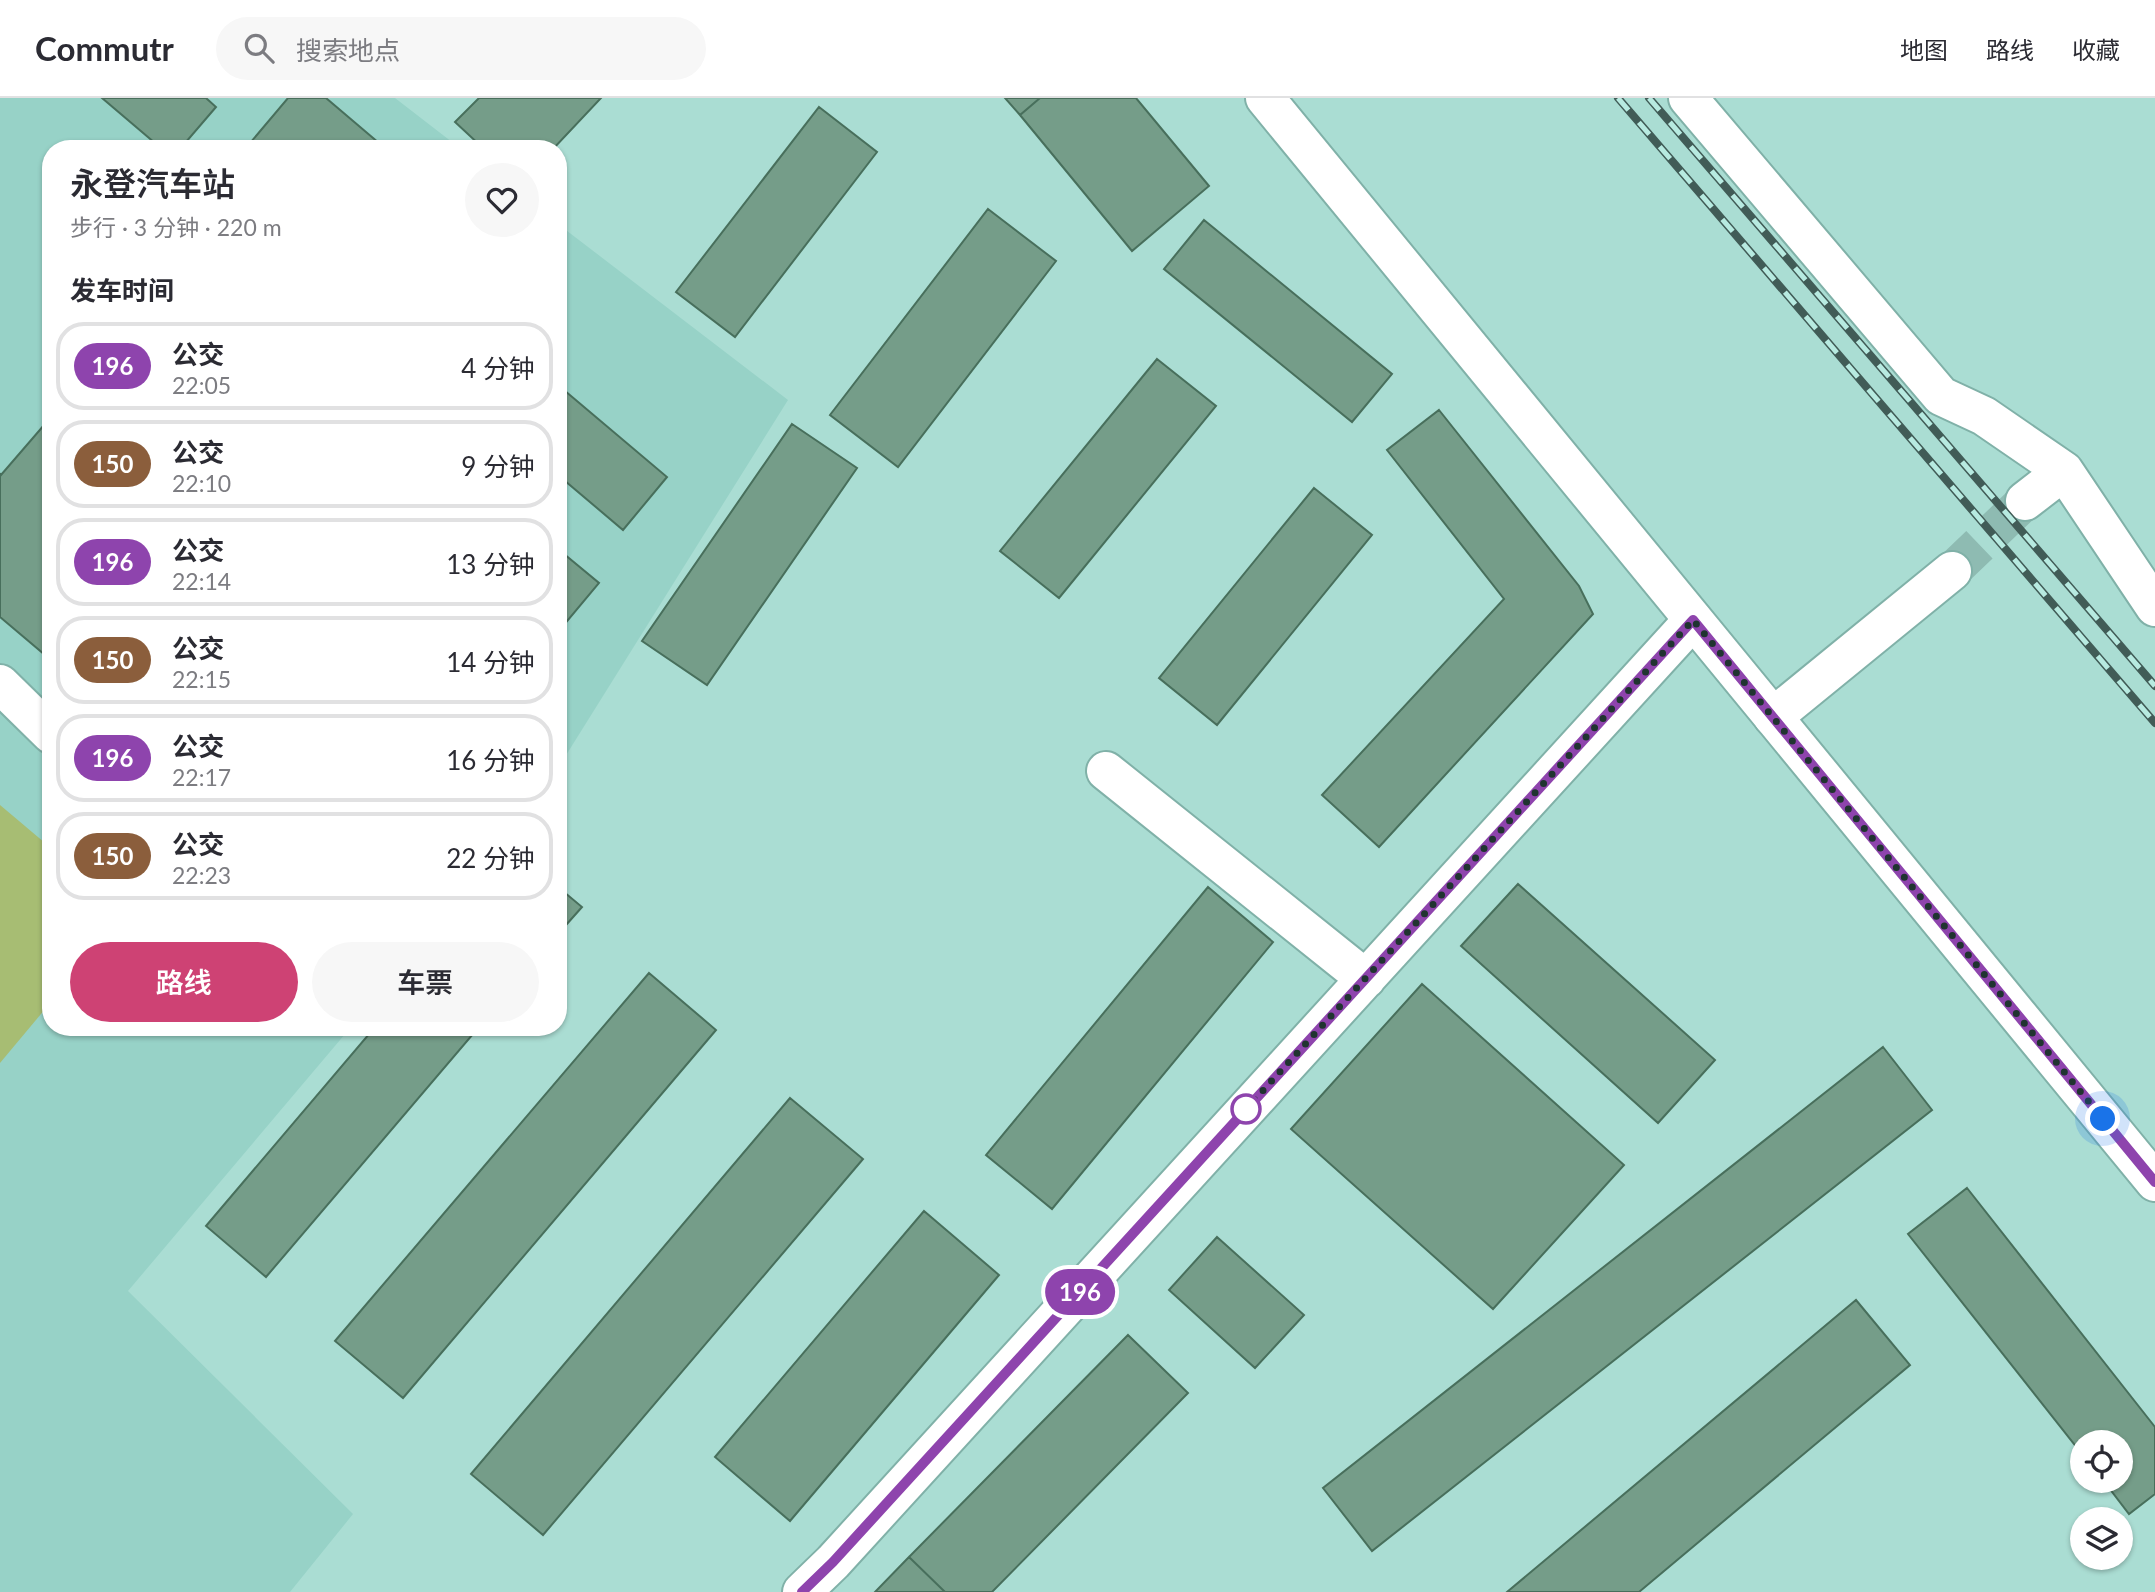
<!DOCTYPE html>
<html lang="zh">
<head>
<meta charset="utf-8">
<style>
	:root { --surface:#fff; --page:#f7f7f7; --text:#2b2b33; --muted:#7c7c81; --line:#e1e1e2; --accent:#ce4274 }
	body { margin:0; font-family:Lato,"Noto Sans SC",sans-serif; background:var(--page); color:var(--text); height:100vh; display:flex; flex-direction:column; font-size:26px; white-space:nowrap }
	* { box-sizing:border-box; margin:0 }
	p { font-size:23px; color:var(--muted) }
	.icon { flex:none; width:38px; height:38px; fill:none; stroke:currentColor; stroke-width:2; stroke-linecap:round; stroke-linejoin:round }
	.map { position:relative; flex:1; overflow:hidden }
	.details { position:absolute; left:42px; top:42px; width:525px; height:896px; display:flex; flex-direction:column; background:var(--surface); border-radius:28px; box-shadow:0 2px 5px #0004 }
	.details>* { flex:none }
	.badge { padding:0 14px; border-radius:23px; font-size:24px; line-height:46px }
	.tools { position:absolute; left:2070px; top:1332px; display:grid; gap:14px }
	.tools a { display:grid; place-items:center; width:63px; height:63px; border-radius:50%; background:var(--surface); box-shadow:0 2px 5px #0004; font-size:35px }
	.you { position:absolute; width:35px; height:35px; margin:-18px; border:5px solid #fff; border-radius:50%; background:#1a73e8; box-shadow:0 0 0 10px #1a73e833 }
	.map>.badge { position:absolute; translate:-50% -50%; box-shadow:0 0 0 4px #fff }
	h2 { padding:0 28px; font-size:26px; line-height:63px }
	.round { display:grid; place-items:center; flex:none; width:74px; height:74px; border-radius:37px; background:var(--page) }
	.head { display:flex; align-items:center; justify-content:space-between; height:119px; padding:0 28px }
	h1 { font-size:33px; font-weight:600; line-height:52px }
	.action { display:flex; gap:14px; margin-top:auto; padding:14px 28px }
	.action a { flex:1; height:80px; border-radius:42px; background:var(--accent); color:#fff; font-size:28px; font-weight:600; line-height:80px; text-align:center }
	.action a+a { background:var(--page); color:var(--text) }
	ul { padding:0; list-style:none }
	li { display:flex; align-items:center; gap:21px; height:88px; margin:0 14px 10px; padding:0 14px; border:4px solid var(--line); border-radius:28px }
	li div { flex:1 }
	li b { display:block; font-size:26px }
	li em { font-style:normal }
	li .badge { min-width:77px; font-weight:700; text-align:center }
	header { display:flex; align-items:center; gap:42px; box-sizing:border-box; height:98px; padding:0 35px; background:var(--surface); border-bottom:2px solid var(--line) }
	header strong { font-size:33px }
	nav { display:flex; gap:38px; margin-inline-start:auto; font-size:24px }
	.search { width:490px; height:63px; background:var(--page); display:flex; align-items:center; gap:18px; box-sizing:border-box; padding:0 24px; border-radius:38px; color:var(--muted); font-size:26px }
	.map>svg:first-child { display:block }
</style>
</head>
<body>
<header>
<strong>Commutr</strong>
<div class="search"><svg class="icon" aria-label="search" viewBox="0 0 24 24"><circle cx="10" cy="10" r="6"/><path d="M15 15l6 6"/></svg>搜索地点</div>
<nav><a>地图</a><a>路线</a><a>收藏</a></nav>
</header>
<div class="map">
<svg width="2155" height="1494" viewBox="0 0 2155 1494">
	<rect width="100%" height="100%" fill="#aaddd3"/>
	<path fill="#97d2c7" d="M0 0H395L461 51H51V929H351L128 1193 353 1416 290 1494H0Z
		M558 126 788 302 558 670Z"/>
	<path fill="#a7bd73" d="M0 707 51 750V904L0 965Z"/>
	<path fill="#759d89" stroke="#486f5c" stroke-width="2" d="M102 0H206L216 9 180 51H162Z
		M288 0H326L386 51H245Z
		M479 0H601L553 51H484L455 24Z
		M1005 0H1040L1020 17Z
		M1040 0H1136L1209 88 1132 153 1020 17Z
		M819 9 877 54 735 239 676 194Z
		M988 111 1056 163 898 369 830 317Z
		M1204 122 1392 276 1352 324 1164 171Z
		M1157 261 1216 308 1059 500 1000 453Z
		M558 287 667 379 623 432 558 377Z
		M1439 312 1579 488 1593 516 1379 749 1322 697 1504 501 1387 352Z
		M51 319V562L0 519V376L1 377Z
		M792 326 857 370 707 587 642 543Z
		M1314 390 1372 437 1217 627 1159 580Z
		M558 451 599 485 558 534Z
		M1518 786 1715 962 1658 1025 1461 848Z
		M558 789 582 809 558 836Z
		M1208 789 1273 844 1052 1111 986 1057Z
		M649 875 716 932 403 1300 335 1243Z
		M1422 886 1624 1067 1493 1211 1291 1031Z
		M375 929H479L266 1179 206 1128Z
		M1883 949 1932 1012 1372 1453 1323 1390Z
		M790 1000 863 1061 543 1437 471 1376Z
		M1967 1090 2155 1329V1396L2129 1416 2103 1382H2121V1344H2082V1356L1908 1136Z
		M924 1113 999 1177 790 1423 715 1359Z
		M1217 1139 1304 1217 1255 1270 1169 1192Z
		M1856 1202 1910 1267 1639 1494H1507Z
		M1128 1237 1188 1295 992 1494H945L909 1459Z
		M909 1459 945 1494H875Z"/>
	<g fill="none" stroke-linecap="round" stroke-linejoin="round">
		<path stroke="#8ebbb2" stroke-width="38" stroke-dasharray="38 19" stroke-linecap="butt" d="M1952 473 2025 403"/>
		<defs>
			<path id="minor" d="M1688 0 1941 298 1984 318 2064 373 2155 509
				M2025 403 2064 373
				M0 586 51 636
				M1773 619 1952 473
				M1106 673 1366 881
				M802 1494 833 1464 1693 522"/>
			<path id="major" d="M1265 0 2155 1084"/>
		</defs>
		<use href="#minor" stroke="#80b1a8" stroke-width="42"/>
		<use href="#major" stroke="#80b1a8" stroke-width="42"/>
		<use href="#minor" stroke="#fff" stroke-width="38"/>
		<use href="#major" stroke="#fff" stroke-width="38"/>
		<defs>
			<path id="rail" d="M1618 0 2155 625
				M1649 0 2155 588"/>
		</defs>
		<use href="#rail" stroke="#415c57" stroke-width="8"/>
		<use href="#rail" stroke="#b7eae0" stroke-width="5" stroke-dasharray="16" stroke-linecap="butt"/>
	</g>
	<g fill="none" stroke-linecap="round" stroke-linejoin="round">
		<defs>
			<path id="line" d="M802 1494 833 1464 1693 522 2155 1084"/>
		</defs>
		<use href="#line" stroke="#fff" stroke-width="16"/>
		<use href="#line" stroke="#8e44ad" stroke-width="10"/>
		<path stroke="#203430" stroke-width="7" stroke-dasharray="0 12.6" d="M1246 1011 1693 522 2103 1021"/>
	</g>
	<circle fill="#fff" stroke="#8e44ad" stroke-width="3.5" cx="1246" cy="1011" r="14"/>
</svg>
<div class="tools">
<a><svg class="icon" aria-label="locate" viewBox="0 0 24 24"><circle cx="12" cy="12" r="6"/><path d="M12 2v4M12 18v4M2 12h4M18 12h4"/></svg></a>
<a><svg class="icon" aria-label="layers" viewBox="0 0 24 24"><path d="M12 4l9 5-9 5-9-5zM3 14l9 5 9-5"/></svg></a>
</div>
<div class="you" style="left:2103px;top:1021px"></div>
<b class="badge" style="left:1080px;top:1194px;background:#8e44ad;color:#fff">196</b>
<section class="details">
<div class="head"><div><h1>永登汽车站</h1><p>步行 · 3 分钟 · 220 m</p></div><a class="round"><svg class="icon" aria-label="heart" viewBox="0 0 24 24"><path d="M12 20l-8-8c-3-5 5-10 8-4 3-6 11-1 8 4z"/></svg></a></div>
<h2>发车时间</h2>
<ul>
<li><span class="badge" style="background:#8e44ad;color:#fff">196</span><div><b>公交</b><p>22:05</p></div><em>4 分钟</em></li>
<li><span class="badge" style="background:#8b5e3c;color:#fff">150</span><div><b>公交</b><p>22:10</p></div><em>9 分钟</em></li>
<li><span class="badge" style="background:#8e44ad;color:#fff">196</span><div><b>公交</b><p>22:14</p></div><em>13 分钟</em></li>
<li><span class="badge" style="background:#8b5e3c;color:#fff">150</span><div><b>公交</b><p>22:15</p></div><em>14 分钟</em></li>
<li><span class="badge" style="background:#8e44ad;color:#fff">196</span><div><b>公交</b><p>22:17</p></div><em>16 分钟</em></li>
<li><span class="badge" style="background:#8b5e3c;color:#fff">150</span><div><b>公交</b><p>22:23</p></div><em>22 分钟</em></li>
</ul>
<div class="action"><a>路线</a><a>车票</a></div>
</section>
</div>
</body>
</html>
